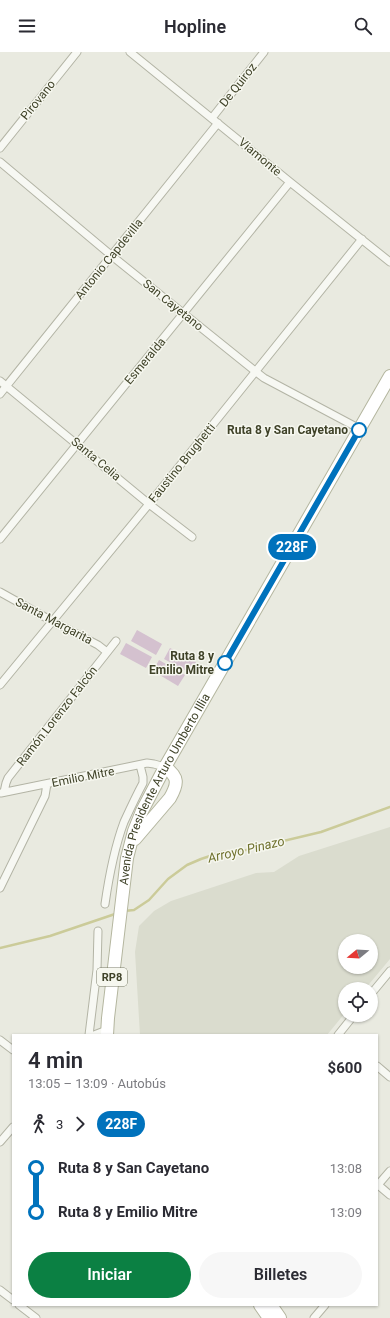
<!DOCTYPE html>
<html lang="es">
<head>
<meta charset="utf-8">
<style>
	:root { --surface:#fff; --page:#f7f7f7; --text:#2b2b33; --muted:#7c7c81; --accent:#0b8043 }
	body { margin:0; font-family:Roboto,sans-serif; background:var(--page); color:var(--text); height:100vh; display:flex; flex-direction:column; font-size:15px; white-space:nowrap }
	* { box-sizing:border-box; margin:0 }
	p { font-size:13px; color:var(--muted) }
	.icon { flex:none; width:22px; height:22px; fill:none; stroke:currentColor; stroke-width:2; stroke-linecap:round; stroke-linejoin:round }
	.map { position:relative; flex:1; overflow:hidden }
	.sheet { position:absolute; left:12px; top:982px; width:366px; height:272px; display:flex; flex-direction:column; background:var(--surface); border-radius:0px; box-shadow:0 1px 3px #0004 }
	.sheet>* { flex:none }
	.badge { padding:0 8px; border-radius:13px; font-size:14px; line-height:26px }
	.needle { width:26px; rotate:252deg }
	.fabs { position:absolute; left:338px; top:882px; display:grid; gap:8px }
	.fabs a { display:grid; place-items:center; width:40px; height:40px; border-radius:50%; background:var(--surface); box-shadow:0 1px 3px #0004; font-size:20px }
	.map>.badge { position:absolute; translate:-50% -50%; box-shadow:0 0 0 2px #fff }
	.legs { display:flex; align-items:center; gap:6px; height:44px; padding:0 16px; font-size:13px }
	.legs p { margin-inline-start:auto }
	.head { display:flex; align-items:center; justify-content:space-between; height:68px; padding:0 16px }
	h1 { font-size:22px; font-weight:600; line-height:30px }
	.button { display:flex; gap:8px; margin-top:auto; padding:8px 16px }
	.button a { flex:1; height:46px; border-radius:24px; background:var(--accent); color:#fff; font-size:16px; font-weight:600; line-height:46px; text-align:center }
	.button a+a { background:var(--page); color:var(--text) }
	ul { padding:0 16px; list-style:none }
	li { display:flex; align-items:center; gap:14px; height:44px; font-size:15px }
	li i { display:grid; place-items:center; width:6px; height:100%; margin:0 5px; background:currentColor }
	li i::after { content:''; width:10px; height:10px; margin:-5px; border:3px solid; border-radius:50%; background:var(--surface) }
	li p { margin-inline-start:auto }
	li:first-child i { background:linear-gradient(#0000 50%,currentColor 0) }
	li:last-child i { background:linear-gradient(currentColor 50%,#0000 0) }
	header { display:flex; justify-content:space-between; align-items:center; height:52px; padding:0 16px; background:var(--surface); font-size:18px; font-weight:600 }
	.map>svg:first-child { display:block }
</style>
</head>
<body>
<header><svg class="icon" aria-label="menu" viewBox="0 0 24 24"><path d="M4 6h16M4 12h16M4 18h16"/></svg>Hopline<svg class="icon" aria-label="search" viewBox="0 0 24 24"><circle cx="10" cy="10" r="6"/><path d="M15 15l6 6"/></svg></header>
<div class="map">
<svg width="390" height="1266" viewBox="0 0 390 1266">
	<rect width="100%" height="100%" fill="#e9eae0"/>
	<path fill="#dadcce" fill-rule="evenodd" d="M390 775V907L365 937H345V961L327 983H140L135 900 139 874 154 859 171 849 256 821 274 820 299 804ZM345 889H371V915H345Z"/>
	<path fill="#d4c1cf" d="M137 578 162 592 156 603 131 589Z
		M126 591 152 605 146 616 120 602Z
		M170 596 196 610 190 621 164 607Z
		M159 608 185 623 178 634 153 619Z"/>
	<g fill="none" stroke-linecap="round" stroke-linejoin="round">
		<path stroke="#cbcb99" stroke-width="2.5" d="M124 859 134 858 149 848 168 827 187 813 201 807 222 800 246 798 321 780 390 755
			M0 896 50 884 118 861"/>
		<defs>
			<path id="street" d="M130 0 290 130 390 210
				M212 66 264 0
				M0 96 77 0
				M0 110 112 204 255 319 264 326 360 377
				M0 329 149 452 192 485
				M0 342 218 71
				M0 487 290 130
				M0 540 52 569 98 593 107 600
				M0 633 149 452 362 187
				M4 740 6 731 8 726 116 589
				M1 741 147 711 154 712 165 715
				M0 836 45 744 47 732
				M105 852C109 824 114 797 124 770 130 757 136 744 143 731V725L140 713
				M371 942 390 919
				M89 983 97 918 98 879
				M94 983 107 978
				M338 983 354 963
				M0 988 13 998
				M377 1014 390 1025
				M0 1090 13 1075
				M377 1132 390 1143
				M377 1134 390 1119
				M0 1238 13 1248
				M19 1253 36 1266
				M314 1266 325 1253"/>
			<g id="primary">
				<path d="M135 787 170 746C178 732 179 725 165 715"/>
				<path id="s1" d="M107 983 108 966 127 806 134 779 142 759 165 715 390 324"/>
				<path d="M260 1253 269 1266"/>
				<path d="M271 1253 280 1266"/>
			</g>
		</defs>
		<use href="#street" stroke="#b3b4a5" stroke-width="9"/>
		<use href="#primary" stroke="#b4b69f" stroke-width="14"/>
		<use href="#street" stroke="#f7f8f3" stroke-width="7"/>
		<use href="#primary" stroke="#fff" stroke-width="12"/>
	</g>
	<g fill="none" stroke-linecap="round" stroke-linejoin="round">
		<defs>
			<path id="line-1" d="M225 611 359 378"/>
		</defs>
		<use href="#line-1" stroke="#fff" stroke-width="9"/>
		<use href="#line-1" stroke="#0072bc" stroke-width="6"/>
	</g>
	<g fill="#fff" stroke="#0072bc" stroke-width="2">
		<circle cx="359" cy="378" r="7"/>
		<circle cx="225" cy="611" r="7"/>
	</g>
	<g text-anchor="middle" stroke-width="3" stroke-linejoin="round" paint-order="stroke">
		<rect fill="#f6f7ef" stroke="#767864" stroke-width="1" x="97" y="916" width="30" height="18" rx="3"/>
		<g font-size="11" font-weight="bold" fill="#3f4228">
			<text x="112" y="929">RP8</text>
		</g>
		<g font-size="12" fill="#3f4228" stroke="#f6f7ef">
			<text transform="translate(238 33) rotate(-52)" y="4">De Quiroz</text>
			<text transform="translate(38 48) rotate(-51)" y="4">Pirovano</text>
			<text transform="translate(260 105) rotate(40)" y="4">Viamonte</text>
			<text transform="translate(109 207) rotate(-51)" y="4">Antonio Capdevilla</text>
			<text transform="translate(173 253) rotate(39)" y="4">San Cayetano</text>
			<text transform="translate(145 309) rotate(-50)" y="4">Esmeralda</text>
			<text transform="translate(96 407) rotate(40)" y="4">Santa Celia</text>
			<text transform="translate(182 411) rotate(-51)" y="4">Faustino Brughetti</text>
			<text transform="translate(54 569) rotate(28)" y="4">Santa Margarita</text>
			<text transform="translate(57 664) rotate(-52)" y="4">Ramón Lorenzo Falcón</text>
			<text transform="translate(83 725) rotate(-11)" y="4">Emilio Mitre</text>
			<text dy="4" stroke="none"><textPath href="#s1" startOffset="256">Avenida Presidente Arturo Umberto Illia</textPath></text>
		</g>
		<g font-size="12" font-weight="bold" fill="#3f4228" stroke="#f6f7ef" text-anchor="end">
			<text x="348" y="382">Ruta 8 y San Cayetano</text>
			<text x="214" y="608">Ruta 8 y<tspan x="214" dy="14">Emilio Mitre</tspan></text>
		</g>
		<g font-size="13" font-style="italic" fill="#70722e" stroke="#f6f7ef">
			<text transform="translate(246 797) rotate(-13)" y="5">Arroyo Pinazo</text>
		</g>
	</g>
</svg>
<div class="fabs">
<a><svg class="needle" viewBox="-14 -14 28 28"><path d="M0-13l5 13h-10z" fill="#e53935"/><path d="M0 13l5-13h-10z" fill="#7c7c81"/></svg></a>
<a><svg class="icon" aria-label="locate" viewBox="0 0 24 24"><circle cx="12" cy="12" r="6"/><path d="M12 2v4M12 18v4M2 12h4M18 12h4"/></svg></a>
</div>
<b class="badge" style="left:292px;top:495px;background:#0072bc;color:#fff">228F</b>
<section class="sheet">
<div class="head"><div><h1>4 min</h1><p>13:05 – 13:09 · Autobús</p></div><b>$600</b></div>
<div class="legs"><svg class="icon" aria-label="walk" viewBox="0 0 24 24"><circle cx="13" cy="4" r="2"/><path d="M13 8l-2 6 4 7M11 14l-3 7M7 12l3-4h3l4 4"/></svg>3<svg class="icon" aria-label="forward" viewBox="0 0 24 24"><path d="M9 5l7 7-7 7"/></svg><b class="badge" style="background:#0072bc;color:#fff">228F</b></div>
<ul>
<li><i style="color:#0072bc"></i><b>Ruta 8 y San Cayetano</b><p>13:08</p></li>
<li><i style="color:#0072bc"></i><b>Ruta 8 y Emilio Mitre</b><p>13:09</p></li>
</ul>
<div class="button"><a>Iniciar</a><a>Billetes</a></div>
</section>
</div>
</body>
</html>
